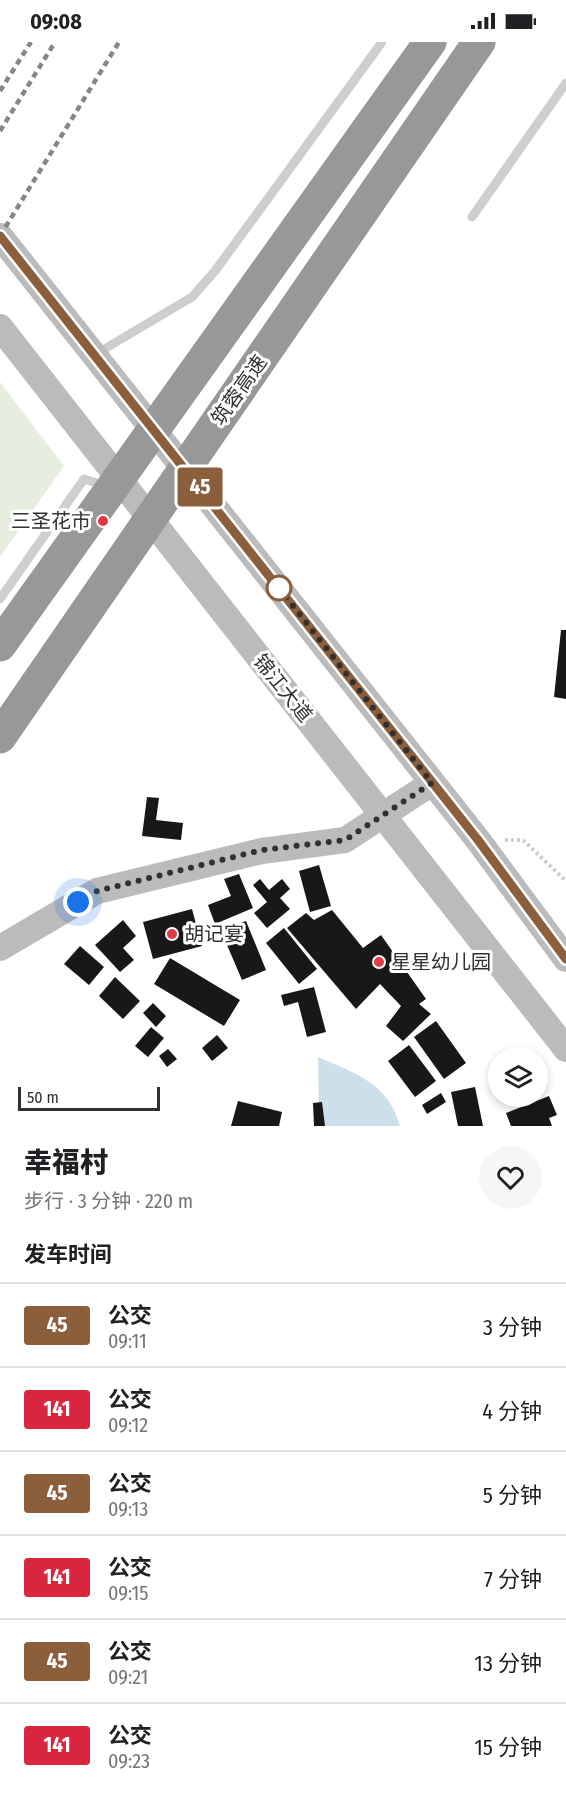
<!DOCTYPE html>
<html lang="zh">
<head>
<meta charset="utf-8">
<style>
	:root { --surface:#fff; --page:#f6f6f6; --text:#202124; --muted:#757577; --line:#e0e0e0 }
	body { margin:0; font-family:"Fira Sans Condensed","Noto Sans SC",sans-serif; background:var(--page); color:var(--text); height:100vh; display:flex; flex-direction:column; font-size:22px; white-space:nowrap }
	* { box-sizing:border-box; margin:0 }
	p { font-size:20px; color:var(--muted) }
	.icon { flex:none; width:33px; height:33px; fill:none; stroke:currentColor; stroke-width:2; stroke-linecap:round; stroke-linejoin:round }
	.map { position:relative; height:1084px; overflow:hidden }
	.panel { display:flex; flex-direction:column; background:var(--surface); flex:1 }
	.panel>* { flex:none }
	.badge { padding:0 12px; border-radius:4px; font-size:21px; line-height:39px }
	.tools { position:absolute; left:488px; top:1005px; display:grid; gap:12px }
	.tools a { display:grid; place-items:center; width:60px; height:60px; border-radius:50%; background:var(--surface); box-shadow:0 3px 9px #0003; font-size:30px }
	.scale { position:absolute; left:18px; bottom:15px; width:142px; box-sizing:border-box; padding-left:6px; border:3px solid #313131; border-top:0; font-size:16px; line-height:21px; white-space:nowrap; color:#313131; -webkit-text-stroke:4px #fff; paint-order:stroke }
	.you { position:absolute; width:30px; height:30px; margin:-15px; border:4px solid #fff; border-radius:50%; background:#1a73e8; box-shadow:0 0 0 9px #1a73e833 }
	.map>.badge { position:absolute; translate:-50% -50%; box-shadow:0 0 0 3px #fff }
	h2 { padding:0 24px; font-size:22px; line-height:54px }
	.round { display:grid; place-items:center; flex:none; width:63px; height:63px; border-radius:32px; background:var(--page) }
	.overview { display:flex; align-items:center; justify-content:space-between; height:102px; padding:0 24px }
	h1 { font-size:28px; font-weight:800; line-height:45px }
	ul { padding:0; list-style:none }
	li { display:flex; align-items:center; gap:18px; height:84px; padding:0 24px; border-top:2px solid var(--line) }
	li div { flex:1 }
	li b { display:block; font-size:22px }
	li em { font-style:normal }
	li .badge { min-width:66px; font-weight:700; text-align:center }
	.status { display:flex; justify-content:space-between; align-items:center; height:42px; padding:0 30px; background:var(--surface); direction:ltr }
	.status svg { height:16px; fill:currentColor }
	.map>svg:first-child { display:block }
</style>
</head>
<body>
<div class="status"><b>09:08</b><svg viewBox="0 0 49 12"><path d="M0 12V9h3v3zM5 12V6h3v6zM10 12V3h3v9zM15 12V0h3v12zM26 1h20v11H26zM47 4h2v5h-2z"/></svg></div>
<div class="map">
<svg width="566" height="1084" viewBox="0 0 566 1084">
	<rect width="100%" height="100%" fill="#fff"/>
	<path fill="#e7eddf" d="M0 340 64 424 0 515Z"/>
	<path fill="#cce0ec" d="M318 1015C355 1031 388 1041 400 1084H319Z"/>
	<path fill="#181818" d="M561 588H566V657L554 655Z
		M147 755 159 756 156 778 183 781 181 798 142 794Z
		M319 823 331 864 310 870 299 829Z
		M239 832 253 866 215 882 208 863 231 854 224 837Z
		M260 837 269 848 282 837 290 847 280 856 290 867 267 886 254 871 267 860 253 843Z
		M192 867 202 904 153 917 143 880Z
		M332 868 363 906 381 893 426 957 419 962 431 972 403 999 386 984 401 964 380 942 356 967 287 886 306 871 314 878Z
		M123 878 136 894 123 906 134 918 120 930 95 903Z
		M246 879 266 928 242 938 221 889Z
		M284 886 317 927 299 942 266 901Z
		M80 904 104 925 89 943 64 922Z
		M170 916 240 958 224 984 154 942Z
		M115 935 140 959 123 977 99 954Z
		M314 945 326 990 307 995 298 960 284 964 281 953Z
		M153 961 166 974 156 985 143 971Z
		M436 979 466 1021 444 1037 414 995Z
		M151 985 164 996 148 1015 135 1004Z
		M217 993 228 1006 212 1019 202 1006Z
		M409 1003 436 1039 415 1055 388 1019Z
		M168 1007 177 1017 167 1025 159 1014Z
		M475 1045 483 1084H458L451 1050Z
		M441 1051 446 1060 427 1072 422 1063Z
		M549 1054 557 1073 549 1076 552 1084H511L506 1071Z
		M238 1059 282 1070 279 1084H231Z
		M322 1060 325 1084H314L313 1061Z"/>
	<g fill="none" stroke-linecap="round" stroke-linejoin="round">
		<path stroke="#cecece" stroke-width="4" stroke-dasharray="3 3" stroke-linecap="butt" d="M505 798H523L566 839"/>
		<path stroke="#cecece" stroke-width="9" d="M472 175 566 41
			M96 312 192 255 215 229 382 0
			M0 557 84 437 106 444"/>
		<path stroke="#bbb" stroke-width="26" d="M0 194 478 798 566 917
			M0 285 566 1007
			M0 906 97 849 262 809 345 798 432 741"/>
		<path stroke="#989898" stroke-width="33" d="M0 603 430 0
			M0 695 479 0"/>
		<path stroke="#868686" stroke-width="4.5" stroke-dasharray="6 4.5" stroke-linecap="butt" d="M0 49 31 0
			M0 89 55 0
			M0 194 119 0"/>
	</g>
	<g fill="none" stroke-linecap="round" stroke-linejoin="round">
		<defs>
			<path id="line" d="M0 194 478 798 566 917"/>
		</defs>
		<use href="#line" stroke="#fff" stroke-width="14"/>
		<use href="#line" stroke="#8b5e3c" stroke-width="9"/>
		<path stroke="#313131" stroke-width="6" stroke-dasharray="0 10.8" d="M78 860 97 849 262 808 345 798 432 741 275 541 279 546"/>
	</g>
	<g fill="#e13947" stroke="#fff" stroke-width="2">
		<circle cx="103" cy="479" r="6"/>
		<circle cx="172" cy="892" r="6"/>
		<circle cx="379" cy="920" r="6"/>
	</g>
	<circle fill="#fff" stroke="#8b5e3c" stroke-width="3" cx="279" cy="546" r="12"/>
	<g text-anchor="middle" stroke-width="6" stroke-linejoin="round" paint-order="stroke">
		<g font-size="20" fill="#313131" stroke="#fff">
			<text transform="translate(239 348) rotate(-55)" y="7">筑蓉高速</text>
			<text transform="translate(283 646) rotate(51)" y="7">锦江大道</text>
		</g>
		<g font-size="20" fill="#313131" stroke="#fff" text-anchor="start">
			<text x="91" y="486" text-anchor="end">三圣花市</text>
			<text x="184" y="899">胡记宴</text>
			<text x="391" y="927">星星幼儿园</text>
		</g>
	</g>
</svg>
<div class="tools">
<a><svg class="icon" aria-label="layers" viewBox="0 0 24 24"><path d="M12 4l9 5-9 5-9-5zM3 14l9 5 9-5"/></svg></a>
</div>
<div class="scale">50 m</div>
<div class="you" style="left:78px;top:860px"></div>
<b class="badge" style="left:200px;top:445px;background:#8b5e3c;color:#fff">45</b>
</div>
<section class="panel">
<div class="overview"><div><h1>幸福村</h1><p>步行 · 3 分钟 · 220 m</p></div><a class="round"><svg class="icon" aria-label="heart" viewBox="0 0 24 24"><path d="M12 20l-8-8c-3-5 5-10 8-4 3-6 11-1 8 4z"/></svg></a></div>
<h2>发车时间</h2>
<ul>
<li><span class="badge" style="background:#8b5e3c;color:#fff">45</span><div><b>公交</b><p>09:11</p></div><em>3 分钟</em></li>
<li><span class="badge" style="background:#d7263d;color:#fff">141</span><div><b>公交</b><p>09:12</p></div><em>4 分钟</em></li>
<li><span class="badge" style="background:#8b5e3c;color:#fff">45</span><div><b>公交</b><p>09:13</p></div><em>5 分钟</em></li>
<li><span class="badge" style="background:#d7263d;color:#fff">141</span><div><b>公交</b><p>09:15</p></div><em>7 分钟</em></li>
<li><span class="badge" style="background:#8b5e3c;color:#fff">45</span><div><b>公交</b><p>09:21</p></div><em>13 分钟</em></li>
<li><span class="badge" style="background:#d7263d;color:#fff">141</span><div><b>公交</b><p>09:23</p></div><em>15 分钟</em></li>
</ul>
</section>
</body>
</html>
